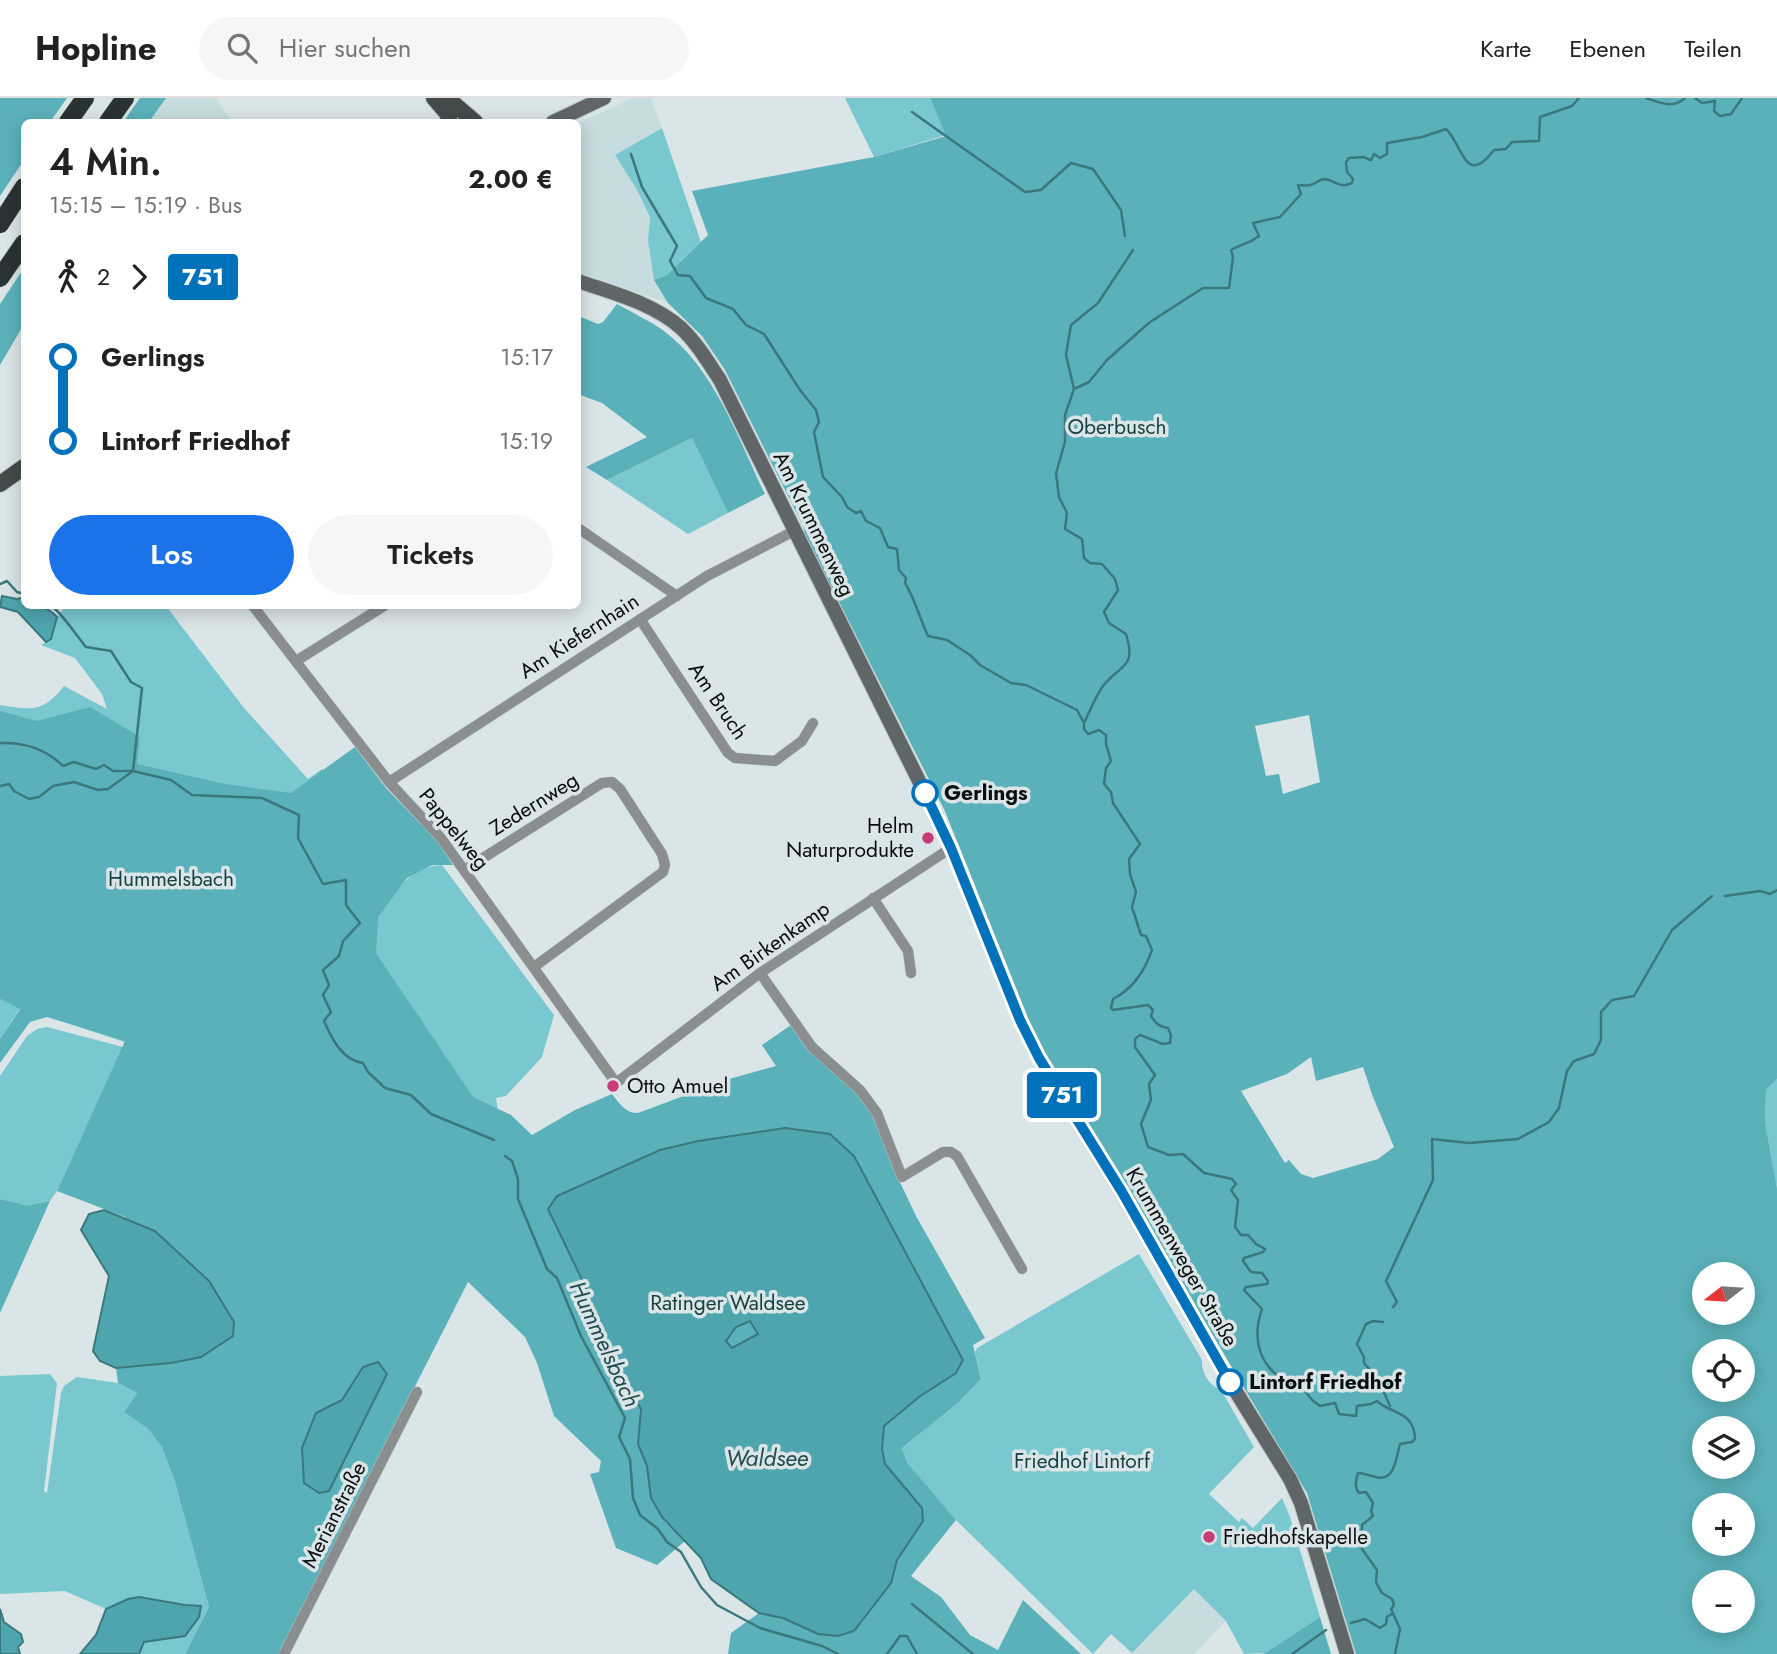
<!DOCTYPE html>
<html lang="de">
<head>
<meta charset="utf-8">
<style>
	:root { --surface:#fff; --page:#f6f6f6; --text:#222; --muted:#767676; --line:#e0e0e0; --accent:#1a73e8 }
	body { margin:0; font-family:Jost,sans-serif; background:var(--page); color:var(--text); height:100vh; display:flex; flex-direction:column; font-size:26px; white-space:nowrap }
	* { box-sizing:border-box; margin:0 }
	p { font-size:23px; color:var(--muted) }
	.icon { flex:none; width:38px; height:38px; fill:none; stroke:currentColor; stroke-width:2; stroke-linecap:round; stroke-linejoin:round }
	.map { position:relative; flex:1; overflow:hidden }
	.side { position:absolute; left:21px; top:21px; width:560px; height:490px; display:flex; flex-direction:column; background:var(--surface); border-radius:10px; box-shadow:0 4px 18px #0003 }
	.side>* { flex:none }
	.badge { padding:0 14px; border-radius:5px; font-size:24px; line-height:46px }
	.needle { width:46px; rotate:253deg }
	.controls { position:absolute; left:1692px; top:1164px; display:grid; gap:14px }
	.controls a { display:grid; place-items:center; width:63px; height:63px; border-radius:50%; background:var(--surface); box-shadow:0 4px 18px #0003; font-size:35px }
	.map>.badge { position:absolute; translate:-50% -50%; box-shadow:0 0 0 4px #fff }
	.legs { display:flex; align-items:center; gap:10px; height:77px; padding:0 28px; font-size:23px }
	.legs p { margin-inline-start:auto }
	.summary { display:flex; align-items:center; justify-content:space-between; height:119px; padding:0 28px }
	h1 { font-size:38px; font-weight:600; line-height:52px }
	.action { display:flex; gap:14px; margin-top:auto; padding:14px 28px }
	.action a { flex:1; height:80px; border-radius:42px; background:var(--accent); color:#fff; font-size:28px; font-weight:600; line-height:80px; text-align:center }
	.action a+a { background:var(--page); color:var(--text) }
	ul { padding:0 28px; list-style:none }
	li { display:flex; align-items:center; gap:24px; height:84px; font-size:26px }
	li i { display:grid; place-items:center; width:10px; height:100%; margin:0 9px; background:currentColor }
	li i::after { content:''; width:18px; height:18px; margin:-9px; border:5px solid; border-radius:50%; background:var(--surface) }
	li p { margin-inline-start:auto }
	li:first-child i { background:linear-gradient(#0000 50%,currentColor 0) }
	li:last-child i { background:linear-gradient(currentColor 50%,#0000 0) }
	header { display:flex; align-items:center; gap:42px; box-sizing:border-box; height:98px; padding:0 35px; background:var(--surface); border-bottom:2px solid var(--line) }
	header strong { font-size:33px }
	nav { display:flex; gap:38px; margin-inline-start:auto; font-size:24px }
	.search { width:490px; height:63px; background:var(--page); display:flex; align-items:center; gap:18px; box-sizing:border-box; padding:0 24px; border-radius:38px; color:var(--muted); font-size:26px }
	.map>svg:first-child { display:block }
</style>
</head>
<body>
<header>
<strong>Hopline</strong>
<div class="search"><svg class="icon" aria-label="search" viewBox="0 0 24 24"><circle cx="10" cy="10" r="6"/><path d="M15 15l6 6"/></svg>Hier suchen</div>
<nav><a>Karte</a><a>Ebenen</a><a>Teilen</a></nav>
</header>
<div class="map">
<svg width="1777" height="1556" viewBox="0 0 1777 1556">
	<rect width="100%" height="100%" fill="#dae5e7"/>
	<path fill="#c7dcde" d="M166 0H216L232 24H149Z
		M633 0H651L662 30 615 57 637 92 650 119 648 143 654 182 668 205 578 174V25Z
		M1194 1491 1226 1523 1194 1556H1131Z"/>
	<path fill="#79c7cf" d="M845 0H930L946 37 874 59Z
		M662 30 701 144 667 177 654 182 648 143 650 119 637 92 615 57Z
		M692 340 728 415 688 436 607 382Z
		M66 508H166L244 610 308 681 322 671 350 702 400 789C410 776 426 767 442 767L554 917 542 959 506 998 496 1000 498 1013 323 1010 46 918 0 893V607C31 612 43 615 64 588L107 611 102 596 75 560 41 547 51 541 57 519Z
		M0 901 20 910 0 941Z
		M47 929 123 949 57 1093 50 1103 27 1109 0 1101V978L27 938 37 931Z
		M1777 981V1090L1765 1024 1766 990Z
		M1139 1156 1202 1262C1201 1275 1209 1287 1221 1292L1254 1349 1209 1396 1239 1424 1242 1420 1253 1430 1282 1400 1290 1419 1320 1519 1265 1555 1244 1556 1226 1523 1194 1491 1132 1555 1111 1536 1093 1556 956 1422 906 1365 902 1350 958 1305 981 1281 975 1254 977 1250Z
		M50 1276 57 1285 44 1393 47 1395 61 1295 64 1288 77 1279 118 1285 137 1295 124 1314 148 1331 162 1349 175 1384 209 1509 185 1556H139L143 1544 185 1538 201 1508 128 1501 106 1511 65 1493 0 1496V1278Z"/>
	<path fill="#5bb1ba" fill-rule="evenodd" d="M0 0H67L50 24H24V62L0 98Z
		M140 0H166L149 24H123Z
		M930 0H1777V981L1766 991 1765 1024 1777 1090V1556H1356L1307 1395 1049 963 1030 925 944 711 804 435V430L725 272 702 238 668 205 654 182 667 177 708 137 692 93 874 59 946 38ZM1309 617 1320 684 1283 696 1279 676 1266 678 1255 628ZM1311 959 1316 983 1363 969 1373 999 1394 1049 1378 1061 1313 1080 1301 1076 1289 1062 1285 1065 1241 993 1287 976ZM1704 1176H1743V1214H1704ZM1704 1253H1743V1292H1704ZM1704 1330H1743V1368H1704ZM1704 1407H1743V1446H1704ZM1704 1484H1743V1522H1704Z
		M24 170V226L0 267V206Z
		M617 206C633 215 650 223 664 233 715 271 738 341 765 396L728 415 692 340 607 382 586 369 647 339 602 305 578 296V223L581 219 598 226 603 224Z
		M90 609 140 639 137 666 225 686 291 695 355 649 386 690 438 744 453 767H432L407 780 378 819 376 855 473 999 511 1017 532 1037 575 1012 612 996C619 1005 626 1016 638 1015L729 981 776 968 762 947 791 927 867 1006 884 1039 899 1082 916 1118 985 1240 973 1247 981 1281 958 1305 902 1350 907 1365 956 1422 911 1478 941 1499 970 1537 998 1552 1023 1502 1081 1556H728L731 1535 759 1515 783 1520 818 1536 891 1485 897 1462 923 1423 922 1410 885 1366 882 1351 883 1328 919 1299 956 1275 548 1111 586 1190 601 1238 641 1311 638 1346 647 1368 651 1400 662 1419 685 1443 657 1467 616 1450 590 1376 599 1374 601 1363 554 1318 537 1265 525 1239 468 1184 279 1556H185L209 1509 175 1384 162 1349 148 1331 124 1314 137 1295 118 1285 116 1270 171 1265 201 1259 125 1119 57 1093 125 943 47 919 30 924 0 965V941L20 911 0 901V613L37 623ZM363 1269 319 1395 316 1315 342 1302Z
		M0 1101 27 1108 50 1103 0 1215Z
		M750 1222 758 1236 732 1251 726 1243 736 1229Z
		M1320 1519 1331 1556H1261L1265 1555Z"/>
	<path fill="#4fa5ae" stroke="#3a787e" stroke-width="2" fill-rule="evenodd" d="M2 498 17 501 24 499V508C37 508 48 508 57 519L51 541 46 544 18 514 0 509Z
		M785 1030 830 1036 854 1058 963 1262 956 1275 919 1299 884 1328 882 1351 885 1366 922 1410 923 1423 897 1462 891 1485 854 1533 838 1538 818 1536 783 1520 759 1515 711 1481 701 1460 662 1419 651 1400 647 1368 638 1346 641 1311 601 1238 586 1190 548 1111 557 1098 660 1052 698 1043ZM750 1223 758 1236 732 1250 726 1243 736 1229Z
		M104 1112 155 1133 209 1183 234 1224 233 1238 201 1259 171 1265 116 1270 100 1263 93 1253 109 1178 81 1132 89 1116Z
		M378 1264 387 1276 329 1393 319 1395 304 1385 302 1350 316 1315 342 1302 363 1269Z
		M139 1499 185 1507 201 1508 199 1519 185 1538 144 1544 139 1556H80L96 1537 106 1511 128 1501Z
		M0 1511 4 1524 21 1536 23 1544 18 1549 20 1556H0Z"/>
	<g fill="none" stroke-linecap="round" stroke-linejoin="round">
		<path stroke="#3a787e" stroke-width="2.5" d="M1646 0C1660 5 1673 11 1685 0
			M1695 0 1702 5 1715 3 1714 13 1720 18 1731 16 1742 0
			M912 14 1025 94 1041 92 1071 65 1093 71 1121 112 1125 138
			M631 56 642 89 677 148 670 163 678 177 690 178 706 200 733 211 746 227 764 236 800 292 816 312 819 324 814 334 823 379 842 399 847 409 856 415 861 413 866 423 880 430 888 449 897 451 899 472 906 480 905 485C915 501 920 521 928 538L947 542 970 557 980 567 1011 585 1026 587 1077 612 1084 625
			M1074 291 1066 257 1071 227 1098 205 1133 152
			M0 486 7 483 17 494 24 496
			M0 645C23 644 46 651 63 668L74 664 96 671 104 667 113 673H133L171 682 192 697 262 700 299 717 298 740 323 786 346 782V807L360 825 343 843 339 858 323 872 329 887 323 897 331 914 324 923C332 941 342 962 363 965L368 974 385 990 411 997 431 1016 494 1042
			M0 688 9 686 14 693 29 701 39 699 53 688 74 684 98 692 108 691 133 673 142 590 131 584 111 553 86 549C78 540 60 512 51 508
			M1725 798 1760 793 1770 796 1777 792
			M505 1058 512 1063 518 1081V1101L547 1171 557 1180 581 1238 625 1320 619 1339 630 1361 633 1400 640 1417 658 1431 667 1444 681 1454 701 1489 717 1507 760 1530 822 1548 838 1556
			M1393 1209 1397 1204 1386 1183 1433 1082 1432 1041 1469 1045 1518 1041 1549 1024 1559 1010 1567 973 1574 963 1594 956 1601 942V914L1612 902 1634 898 1672 832 1712 798
			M1383 1224 1373 1223 1366 1226 1357 1246 1364 1259V1265L1378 1281 1390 1308
			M912 1506 973 1556
			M1351 1525 1365 1521 1380 1530 1386 1526 1387 1519 1393 1515
			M887 1556 900 1538H907L917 1556
			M1292 1556 1326 1532
			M1395 1556 1400 1531 1391 1511 1394 1507 1392 1501 1382 1495 1379 1490 1376 1484 1377 1472 1362 1451V1427L1373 1418 1371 1413 1373 1405 1366 1394 1359 1395C1354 1389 1356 1382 1358 1375 1365 1375 1369 1378 1376 1379 1395 1384 1396 1360 1400 1346L1412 1344 1415 1341C1414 1312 1390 1316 1377 1303L1371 1306 1357 1308 1356 1318 1339 1316 1335 1305 1320 1308 1312 1302 1297 1283 1290 1285C1260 1271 1251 1242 1262 1211L1244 1192 1246 1189 1267 1186 1268 1183 1262 1175 1251 1174 1243 1163 1244 1160 1263 1154 1265 1151 1256 1146 1248 1137H1241L1235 1129 1238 1102 1231 1092 1236 1086 1232 1081 1204 1075 1183 1056 1169 1057 1148 1049 1141 1026 1151 1002 1149 986 1155 977 1135 949V941L1140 937 1163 946 1170 945 1171 937 1168 930C1160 929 1156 926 1151 918L1153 912 1148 907 1113 912 1111 910 1113 901C1133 891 1145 872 1152 852L1146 838 1141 837 1132 809 1136 794 1130 776 1129 761 1140 746 1113 705 1111 694 1104 686 1106 670 1111 663 1106 646V637L1099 632 1088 636 1084 631V625C1090 613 1095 599 1103 588 1120 566 1137 571 1126 536L1109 525 1104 514 1118 492 1115 481 1102 466 1090 465 1084 460 1082 441 1065 431 1067 415 1059 399 1056 375 1065 344V317L1074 291 1089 284 1107 262 1150 224 1203 190H1229L1233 159 1231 152C1243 145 1247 147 1259 138L1253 125 1280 119 1301 96 1298 87C1302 87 1306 88 1310 87 1316 86 1319 81 1325 81 1337 83 1339 91 1352 85L1353 81 1347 74 1346 64 1349 60 1363 59 1371 62 1374 56 1380 60 1387 56V45L1422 39 1446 31C1463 47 1465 90 1494 52L1506 51 1512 44 1539 43 1540 19 1572 8 1579 0"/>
		<defs>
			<path id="minor" d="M578 430 677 498
				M253 508 389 684 441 740 616 985 760 875 951 750
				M640 521 728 655 735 660 775 663 802 643 813 625
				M296 563 384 508
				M389 684 707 478 794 433
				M464 772 602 685 612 684 620 691 662 756 665 767 663 774 534 869
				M873 800 908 853 911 875
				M760 875 812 949 860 992 877 1015 902 1079 943 1054H951L957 1058 1022 1171
				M284 1556 417 1294"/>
			<path id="secondary" d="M553 24 604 0
				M578 183C612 195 653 205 681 230 697 245 708 264 720 282L925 695 951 750 1020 922 1039 960 1122 1095 1230 1284 1290 1381 1301 1405 1347 1556"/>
			<path id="primary" d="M434 0 447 15 450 24
				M447 0 475 24
				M0 386 24 369"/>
			<path id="motorway" d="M68 24 85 0
				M108 24 125 0
				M0 126 24 89
				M0 180 24 145"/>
		</defs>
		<use href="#minor" stroke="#b9c3c4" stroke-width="11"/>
		<use href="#secondary" stroke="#b9c3c4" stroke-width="16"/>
		<use href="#primary" stroke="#b9c3c4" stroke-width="18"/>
		<use href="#motorway" stroke="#b9c3c4" stroke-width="19"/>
		<use href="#minor" stroke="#8a8e8f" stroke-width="10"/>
		<use href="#secondary" stroke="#606667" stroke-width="14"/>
		<use href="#primary" stroke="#434b4b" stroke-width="16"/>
		<use href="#motorway" stroke="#2a3334" stroke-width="18"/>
	</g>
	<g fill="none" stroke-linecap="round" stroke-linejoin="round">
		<defs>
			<path id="line-1" d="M925 695 951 750 1020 922 1039 960 1122 1094 1230 1284"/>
		</defs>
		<use href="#line-1" stroke="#fff" stroke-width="16"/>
		<use href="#line-1" stroke="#0072bc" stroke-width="10"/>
	</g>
	<g fill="#fff" stroke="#0072bc" stroke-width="3.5">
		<circle cx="925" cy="695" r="12"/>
		<circle cx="1230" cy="1284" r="12"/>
	</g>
	<g fill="#c63d78" stroke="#dae5e7" stroke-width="2.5">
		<circle cx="928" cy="740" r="7"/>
		<circle cx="613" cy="988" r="7"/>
		<circle cx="1209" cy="1439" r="7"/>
	</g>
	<g text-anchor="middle" stroke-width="7" stroke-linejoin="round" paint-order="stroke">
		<g font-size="21" fill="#153e42" stroke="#dae5e7">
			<text x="1117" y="336">Oberbusch</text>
			<text x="171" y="788">Hummelsbach</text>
			<text x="728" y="1212">Ratinger Waldsee</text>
			<text x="1082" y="1370">Friedhof Lintorf</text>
		</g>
		<g font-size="21" fill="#0a0e0e" stroke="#dae5e7">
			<text transform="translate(814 426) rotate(64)" y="7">Am Krummenweg</text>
			<text transform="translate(579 538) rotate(-33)" y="7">Am Kiefernhain</text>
			<text transform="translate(718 603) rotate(56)" y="7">Am Bruch</text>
			<text transform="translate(534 706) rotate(-32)" y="7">Zedernweg</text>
			<text transform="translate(454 731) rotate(51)" y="7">Pappelweg</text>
			<text transform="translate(770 848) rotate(-35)" y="7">Am Birkenkamp</text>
			<text transform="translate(1182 1159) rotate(60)" y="7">Krummenweger Straße</text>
			<text transform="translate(334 1417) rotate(-63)" y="7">Merianstraße</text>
		</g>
		<g font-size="21" font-weight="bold" fill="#0a0e0e" stroke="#dae5e7" text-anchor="start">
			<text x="944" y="702">Gerlings</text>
			<text x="1249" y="1291">Lintorf Friedhof</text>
		</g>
		<g font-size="21" fill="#0a0e0e" stroke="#dae5e7" text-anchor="start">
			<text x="914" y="735" text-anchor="end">Helm<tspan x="914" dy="24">Naturprodukte</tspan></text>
			<text x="627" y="995">Otto Amuel</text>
			<text x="1223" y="1446">Friedhofskapelle</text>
		</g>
		<g font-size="23" font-style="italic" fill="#244c50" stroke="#dae5e7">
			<text transform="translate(605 1246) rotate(65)" y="8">Hummelsbach</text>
			<text x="767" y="1368">Waldsee</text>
		</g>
	</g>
</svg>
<div class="controls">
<a><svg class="needle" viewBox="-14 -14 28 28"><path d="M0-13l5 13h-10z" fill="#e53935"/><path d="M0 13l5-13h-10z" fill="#767676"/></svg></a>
<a><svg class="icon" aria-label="locate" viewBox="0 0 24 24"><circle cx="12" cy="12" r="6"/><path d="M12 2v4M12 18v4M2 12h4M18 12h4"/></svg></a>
<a><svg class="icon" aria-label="layers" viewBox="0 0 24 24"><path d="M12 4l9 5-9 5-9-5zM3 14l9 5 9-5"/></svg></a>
<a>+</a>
<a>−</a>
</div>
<b class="badge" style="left:1062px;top:997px;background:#0072bc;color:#fff">751</b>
<section class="side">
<div class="summary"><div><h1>4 Min.</h1><p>15:15 – 15:19 · Bus</p></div><b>2.00 €</b></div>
<div class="legs"><svg class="icon" aria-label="walk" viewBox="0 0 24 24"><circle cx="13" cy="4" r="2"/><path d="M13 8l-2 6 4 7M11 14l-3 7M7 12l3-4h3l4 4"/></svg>2<svg class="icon" aria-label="forward" viewBox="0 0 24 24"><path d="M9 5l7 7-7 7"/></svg><b class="badge" style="background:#0072bc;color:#fff">751</b></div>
<ul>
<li><i style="color:#0072bc"></i><b>Gerlings</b><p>15:17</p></li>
<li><i style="color:#0072bc"></i><b>Lintorf Friedhof</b><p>15:19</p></li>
</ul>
<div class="action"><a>Los</a><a>Tickets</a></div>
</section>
</div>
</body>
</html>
